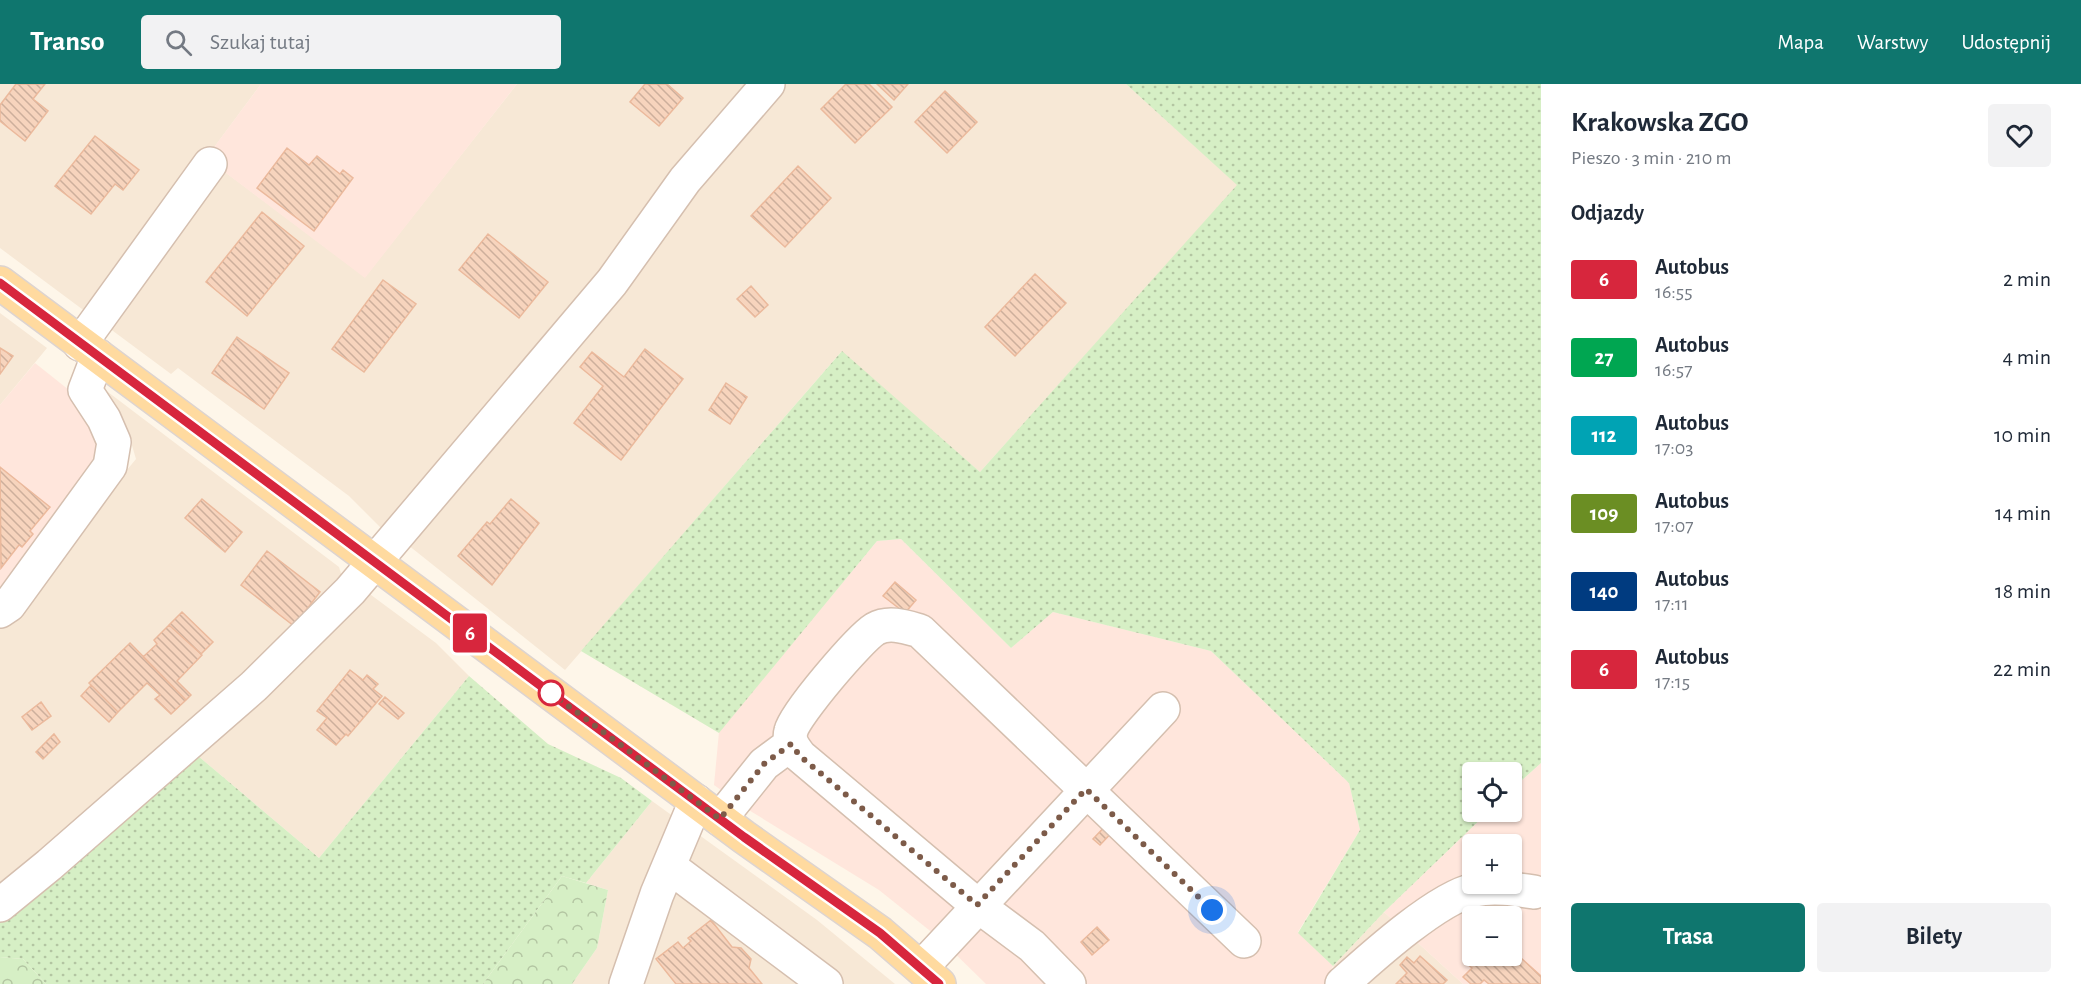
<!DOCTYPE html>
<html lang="pl">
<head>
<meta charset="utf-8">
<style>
	:root { --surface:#fff; --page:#f2f2f3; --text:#1f2937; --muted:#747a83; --accent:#0f766e }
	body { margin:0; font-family:"Alegreya Sans",sans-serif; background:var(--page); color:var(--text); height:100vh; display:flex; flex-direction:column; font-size:22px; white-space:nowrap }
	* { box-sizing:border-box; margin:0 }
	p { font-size:20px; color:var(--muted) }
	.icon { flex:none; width:33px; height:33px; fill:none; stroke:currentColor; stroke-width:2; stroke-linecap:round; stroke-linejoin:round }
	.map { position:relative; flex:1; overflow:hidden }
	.drawer { display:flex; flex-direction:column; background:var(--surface); width:540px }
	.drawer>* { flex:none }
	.badge { padding:0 12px; border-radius:4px; font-size:21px; line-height:39px }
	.fabs { position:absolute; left:1462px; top:678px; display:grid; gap:12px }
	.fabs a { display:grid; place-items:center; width:60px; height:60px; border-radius:6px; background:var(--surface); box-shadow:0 2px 4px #0004; font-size:30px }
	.you { position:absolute; width:30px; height:30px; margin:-15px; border:4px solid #fff; border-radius:50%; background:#1a73e8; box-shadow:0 0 0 9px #1a73e833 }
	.map>.badge { position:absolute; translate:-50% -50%; box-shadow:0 0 0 3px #fff }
	h2 { padding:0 30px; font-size:22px; line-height:54px }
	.round { display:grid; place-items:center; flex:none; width:63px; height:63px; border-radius:6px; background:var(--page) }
	.head { display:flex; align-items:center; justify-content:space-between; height:102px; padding:0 30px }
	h1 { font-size:28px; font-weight:700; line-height:45px }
	.primary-button { display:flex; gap:12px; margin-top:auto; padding:12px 30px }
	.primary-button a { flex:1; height:69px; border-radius:6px; background:var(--accent); color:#fff; font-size:24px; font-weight:700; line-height:69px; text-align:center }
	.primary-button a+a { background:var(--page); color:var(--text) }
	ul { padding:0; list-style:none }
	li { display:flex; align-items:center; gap:18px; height:78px; padding:0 30px }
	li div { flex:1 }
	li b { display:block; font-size:22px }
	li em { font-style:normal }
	li .badge { min-width:66px; font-weight:700; text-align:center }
	header { display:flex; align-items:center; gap:36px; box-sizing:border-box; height:84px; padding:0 30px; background:var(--accent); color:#fff }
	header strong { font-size:28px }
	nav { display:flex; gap:33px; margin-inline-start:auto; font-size:21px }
	.search { width:420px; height:54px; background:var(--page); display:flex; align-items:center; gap:15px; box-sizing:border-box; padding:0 21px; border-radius:6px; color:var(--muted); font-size:22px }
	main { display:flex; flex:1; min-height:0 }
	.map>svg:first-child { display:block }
</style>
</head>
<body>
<header>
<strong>Transo</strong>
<div class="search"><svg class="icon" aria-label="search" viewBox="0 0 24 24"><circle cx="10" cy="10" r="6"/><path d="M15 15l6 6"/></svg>Szukaj tutaj</div>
<nav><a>Mapa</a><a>Warstwy</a><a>Udostępnij</a></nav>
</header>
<main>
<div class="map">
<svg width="1541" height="900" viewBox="0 0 1541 900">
	<defs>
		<pattern id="grass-dots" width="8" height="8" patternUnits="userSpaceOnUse" patternTransform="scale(1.5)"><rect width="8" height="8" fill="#d6efc5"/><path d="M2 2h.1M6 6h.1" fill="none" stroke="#b3c5a2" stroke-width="1.8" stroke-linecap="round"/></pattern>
		<pattern id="forest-crowns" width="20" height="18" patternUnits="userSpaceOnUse" patternTransform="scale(1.5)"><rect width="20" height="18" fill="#d6efc5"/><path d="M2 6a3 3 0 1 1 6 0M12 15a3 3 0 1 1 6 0" fill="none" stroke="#b3c5a2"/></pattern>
		<pattern id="building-back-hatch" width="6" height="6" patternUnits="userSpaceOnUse" patternTransform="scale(1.5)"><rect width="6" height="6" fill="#f7d4bd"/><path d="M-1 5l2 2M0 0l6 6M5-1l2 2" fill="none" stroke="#cdaf9c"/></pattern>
	</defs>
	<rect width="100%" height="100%" fill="#fef6e9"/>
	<path fill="#f7e8d6" d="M0 0H261L90 231 0 164Z
		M517 0H760L389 445 381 444 349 412 178 284 171 290 109 244 217 82 365 193Z
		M778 0H1126L1238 101 980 388 841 268 565 586 408 461Z
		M0 229 47 264 0 321Z
		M100 302 339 483 342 493 341 506 0 813V537L11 527 136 375 128 348Z
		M367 508 436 559 469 592 319 774 191 666Z
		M652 717 817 836 895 900H572L597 864 608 806 586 799Z
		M1384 828 1463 900H1348L1333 882Z"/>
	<path fill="#ffe6dc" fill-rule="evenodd" d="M261 0H517L365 194 206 74Z
		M35 279 74 310 106 362 0 519V321Z
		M901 455 1011 564 1053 528 1211 567 1349 699 1360 746 1298 848 1333 882 1325 900H986L939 854 879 806 752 728 714 701 719 648 877 457Z
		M1541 679V900H1463L1384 828 1488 728H1512V705ZM1473 760H1512V800H1473ZM1473 832H1512V872H1473Z"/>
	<path fill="url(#grass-dots)" d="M1126 0H1541V679L1512 705V688H1473V728H1488L1384 828 1333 882 1298 849 1360 746 1349 699 1211 567 1053 528 1011 564 901 455 877 457 719 649 581 567 842 267 980 388 1237 101Z
		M469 592 548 660 621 694 652 717 586 799 562 792 483 900H46L23 875 0 873V830L191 666 319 774Z"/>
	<path fill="url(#forest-crowns)" d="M562 792 608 806 597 864 572 900H483Z
		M0 873 23 875 46 900H0Z"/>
	<path fill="url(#building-back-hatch)" stroke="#ebb99c" stroke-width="1.5" d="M16 0H45L33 15 48 27 25 57 0 37V21Z
		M645 0H667L683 14 659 42 630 18Z
		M846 0H869L892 23 855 59 821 25Z
		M877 0H908L894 16Z
		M945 7 977 38 947 69 915 38Z
		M95 52 139 86 123 106 115 100 91 130 55 102Z
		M287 64 309 81 317 72 340 90 343 86 353 94 314 147 257 104Z
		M798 82 831 114 785 163 751 132Z
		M262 128 304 162 247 232 206 198Z
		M488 150 548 198 519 234 459 186Z
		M1035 190 1066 219 1015 272 985 243Z
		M383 196 416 220 364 288 332 265Z
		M751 202 768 221 755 233 737 215Z
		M237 253 289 289 264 325 212 289Z
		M0 264 13 272 0 290Z
		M645 265 683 295 621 376 574 339 603 302 580 283 592 268 624 293Z
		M726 299 747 313 730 340 709 326Z
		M0 383 50 423 30 447 33 450 22 463 19 461 1 484Z
		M202 415 242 448 225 468 185 434Z
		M511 415 539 439 492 501 458 472 487 438 490 440Z
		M267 467 320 508 294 542 241 501Z
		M895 498 916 516 905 529 883 512Z
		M182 528 213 558 201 570 169 541Z
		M169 541 202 571 177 597 191 611 186 616 143 573 157 560 154 556Z
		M130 559 186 616 171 630 155 615 160 611 147 599 118 628 89 599Z
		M350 586 363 596 367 591 378 600 373 605 382 612 348 652 346 650 336 661 317 646 327 634 317 627Z
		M91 601 118 628 109 638 81 612Z
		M385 613 404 629 398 635 379 620Z
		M41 618 51 632 32 646 22 633Z
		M54 650 60 658 43 675 36 668Z
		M1110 737 1117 743 1100 761 1093 755Z
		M711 836 732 863 741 864 751 875 749 884 762 900H676L656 875 678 858 683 864 691 857 688 854Z
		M1097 843 1109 856 1092 871 1081 858Z
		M1512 866 1541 892V900H1489L1484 896 1480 900H1471L1463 893 1472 884 1467 880 1474 872H1512Z
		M1420 872 1447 896 1443 900H1396L1407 889 1400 881 1407 873 1414 879Z"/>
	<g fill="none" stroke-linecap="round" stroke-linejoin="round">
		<defs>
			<path id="minor" d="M80 260 210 80
				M0 527 9 521 110 382 114 358 104 335 85 306 98 272
				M720 735 764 680 791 660
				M670 783 826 900
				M0 821 49 781 254 602 350 507 612 198 685 96 768 0
				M921 884 1163 625
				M626 900 657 810 696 717
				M1069 900 1032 862 977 821 800 672C794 664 788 657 791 647 795 630 859 555 875 545 889 537 906 543 920 547L1244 857
				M1342 900C1371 874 1437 814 1474 806 1494 802 1514 805 1534 808"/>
			<path id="major" d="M0 199 744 753 880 849 939 900"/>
		</defs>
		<use href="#minor" stroke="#d5bfaf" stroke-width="36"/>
		<use href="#major" stroke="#ddd4d0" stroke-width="36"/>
		<use href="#minor" stroke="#fff" stroke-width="33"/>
		<use href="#major" stroke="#ffda9f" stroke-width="33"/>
	</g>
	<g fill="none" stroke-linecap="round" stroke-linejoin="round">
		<defs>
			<path id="line" d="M0 199 744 753 880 849 939 900"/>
		</defs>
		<use href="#line" stroke="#fff" stroke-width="14"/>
		<use href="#line" stroke="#d7263d" stroke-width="9"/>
		<path stroke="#7d5b49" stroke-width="6" stroke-dasharray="0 10.8" d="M551 609 547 606 720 735 764 680 791 660 800 672 977 821 1086 705 1212 826"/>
	</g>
	<circle fill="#fff" stroke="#d7263d" stroke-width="3" cx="551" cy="609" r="12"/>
</svg>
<div class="fabs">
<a><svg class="icon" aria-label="locate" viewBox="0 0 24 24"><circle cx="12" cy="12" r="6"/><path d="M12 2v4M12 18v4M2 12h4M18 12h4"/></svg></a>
<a>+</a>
<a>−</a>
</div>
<div class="you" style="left:1212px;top:826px"></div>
<b class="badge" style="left:470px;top:549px;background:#d7263d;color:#fff">6</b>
</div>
<section class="drawer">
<div class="head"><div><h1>Krakowska ZGO</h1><p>Pieszo · 3 min · 210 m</p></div><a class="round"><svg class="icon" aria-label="heart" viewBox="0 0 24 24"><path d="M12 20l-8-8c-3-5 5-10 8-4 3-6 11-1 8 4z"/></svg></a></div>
<h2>Odjazdy</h2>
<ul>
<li><span class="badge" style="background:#d7263d;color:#fff">6</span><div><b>Autobus</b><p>16:55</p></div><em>2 min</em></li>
<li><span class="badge" style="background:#00a651;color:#fff">27</span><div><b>Autobus</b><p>16:57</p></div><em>4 min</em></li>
<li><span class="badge" style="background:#00a3b4;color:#fff">112</span><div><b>Autobus</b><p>17:03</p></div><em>10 min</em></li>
<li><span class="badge" style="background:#6b8e23;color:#fff">109</span><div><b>Autobus</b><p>17:07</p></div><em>14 min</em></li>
<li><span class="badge" style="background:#003b80;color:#fff">140</span><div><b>Autobus</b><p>17:11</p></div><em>18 min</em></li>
<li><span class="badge" style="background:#d7263d;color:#fff">6</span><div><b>Autobus</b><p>17:15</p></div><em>22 min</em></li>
</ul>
<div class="primary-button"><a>Trasa</a><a>Bilety</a></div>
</section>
</main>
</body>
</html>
